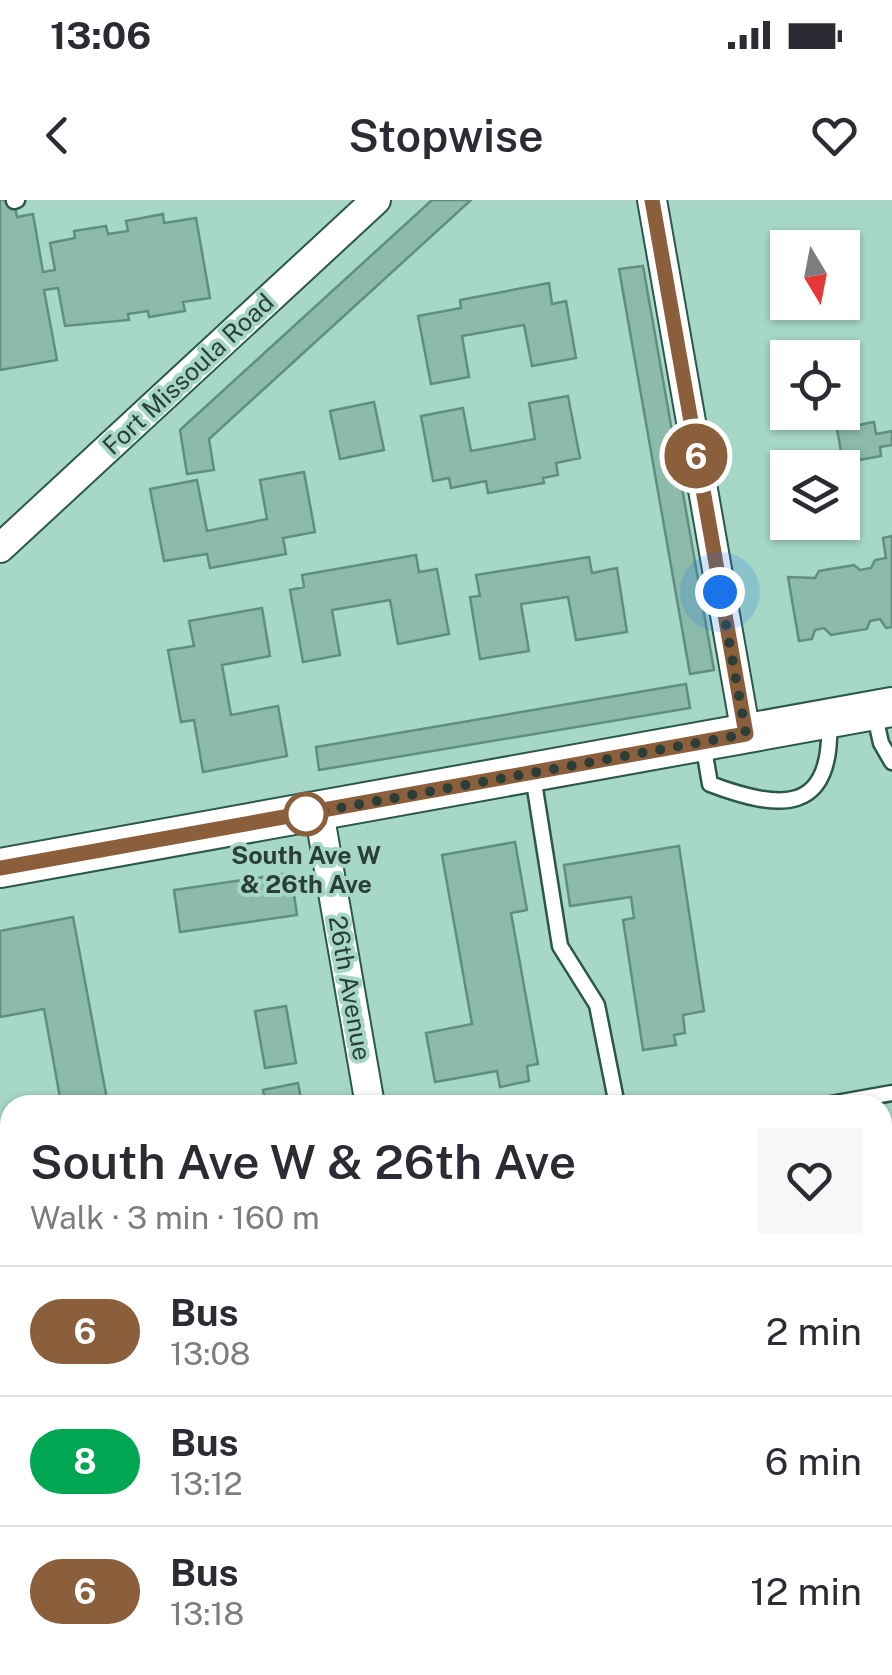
<!DOCTYPE html>
<html lang="en">
<head>
<meta charset="utf-8">
<style>
	:root { --surface:#fff; --page:#f7f7f7; --text:#2b2b33; --muted:#7c7c81; --line:#e1e1e2 }
	body { margin:0; font-family:"Public Sans",sans-serif; background:var(--page); color:var(--text); height:100vh; display:flex; flex-direction:column; font-size:38px; white-space:nowrap }
	* { box-sizing:border-box; margin:0 }
	p { font-size:32px; color:var(--muted) }
	.icon { flex:none; width:55px; height:55px; fill:none; stroke:currentColor; stroke-width:2; stroke-linecap:round; stroke-linejoin:round }
	.map { position:relative; flex:1; overflow:hidden }
	.side { position:absolute; left:0px; top:895px; width:892px; height:580px; display:flex; flex-direction:column; background:var(--surface); border-radius:30px 30px 0 0; box-shadow:0 2px 8px #0004 }
	.side>* { flex:none }
	.badge { padding:0 20px; border-radius:32px; font-size:35px; line-height:65px }
	.needle { width:65px; rotate:170deg }
	.tools { position:absolute; left:770px; top:30px; display:grid; gap:20px }
	.tools a { display:grid; place-items:center; width:90px; height:90px; border-radius:0px; background:var(--surface); box-shadow:0 2px 8px #0004; font-size:50px }
	.you { position:absolute; width:50px; height:50px; margin:-25px; border:8px solid #fff; border-radius:50%; background:#1a73e8; box-shadow:0 0 0 15px #1a73e833 }
	.map>.badge { position:absolute; translate:-50% -50%; box-shadow:0 0 0 5px #fff }
	.round { display:grid; place-items:center; flex:none; width:105px; height:105px; border-radius:0px; background:var(--page) }
	.headline { display:flex; align-items:center; justify-content:space-between; height:170px; padding:0 30px }
	h1 { font-size:48px; font-weight:600; line-height:75px }
	ul { padding:0; list-style:none }
	li { display:flex; align-items:center; gap:30px; height:130px; padding:0 30px; border-top:2px solid var(--line) }
	li div { flex:1 }
	li b { display:block; font-size:38px }
	li em { font-style:normal }
	li .badge { min-width:110px; font-weight:700; text-align:center }
	.status { display:flex; justify-content:space-between; align-items:center; height:70px; padding:0 50px; background:var(--surface); direction:ltr }
	.status svg { height:28px; fill:currentColor }
	header { display:flex; justify-content:space-between; align-items:center; height:130px; padding:0 30px; background:var(--surface); font-size:45px; font-weight:600 }
	.map>svg:first-child { display:block }
</style>
</head>
<body>
<div class="status"><b>13:06</b><svg viewBox="0 0 49 12"><path d="M0 12V9h3v3zM5 12V6h3v6zM10 12V3h3v9zM15 12V0h3v12zM26 1h20v11H26zM47 4h2v5h-2z"/></svg></div>
<header><svg class="icon" aria-label="back" viewBox="0 0 24 24"><path d="M15 5l-7 7 7 7"/></svg>Stopwise<svg class="icon" aria-label="heart" viewBox="0 0 24 24"><path d="M12 20l-8-8c-3-5 5-10 8-4 3-6 11-1 8 4z"/></svg></header>
<div class="map">
<svg width="892" height="1475" viewBox="0 0 892 1475">
	<rect width="100%" height="100%" fill="#a7d8c7"/>
	<path fill="#8cbbab" stroke="#608e7f" stroke-width="2.5" d="M0 0H14L17 17 33 14 43 72 55 70 50 43 75 38 74 31 106 26 108 34 128 31 126 21 163 14 164 23 196 18 210 98 183 102 185 111 149 117 148 111 128 114 129 120 65 126 58 88 44 90 57 160 0 170Z
		M432 0H471L209 239 214 270 187 274 180 230Z
		M643 66 714 470 690 474 619 69Z
		M549 83 552 104 566 101 576 158 532 166 524 125 462 136 469 177 431 184 418 116 461 108 460 100Z
		M568 196 580 258 556 263 558 275 543 278 544 283 488 293 486 281 451 288 449 278 433 281 421 216 463 208 471 251 535 239 529 203Z
		M374 202 384 250 340 259 330 211Z
		M874 222 876 234 892 231V245L880 247 881 256 843 263 837 229Z
		M304 272 315 332 283 338 286 354 210 368 207 354 164 361 150 289 197 280 207 331 267 319 260 280Z
		M892 336V427L886 428 880 419 870 421 867 429 831 435 824 428 815 430 812 439 799 441 788 377 815 378 819 371 854 365 860 370 871 368 875 360 886 358 883 338Z
		M416 355 419 372 437 369 449 434 398 444 390 400 332 410 340 455 303 462 290 390 304 387 302 375Z
		M589 357 592 373 617 368 627 432 576 440 568 397 521 404 529 451 480 459 470 397 480 396 476 375Z
		M262 408 270 456 222 465 231 515 278 506 287 556 203 572 194 520 181 522 168 450 194 446 189 421Z
		M686 484 690 508 319 570 316 547Z
		M515 642 527 710 511 713 538 864 527 866 529 881 500 887 497 871 435 882 426 833 472 824 442 655Z
		M679 646 704 811 683 815 685 833 674 835 676 845 643 850 623 720 634 718 631 697 570 706 564 665Z
		M291 673 297 715 180 732 174 690Z
		M73 717 108 905H50L61 903 44 809 0 817V731Z
		M286 806 296 863 265 868 255 811Z
		M298 883 302 905H266L263 890Z
		M10 1308V1344L0 1346V1310Z
		M892 1397V1438L882 1440V1398Z
		M103 1465H188L202 1475H96Z
		M318 1465H335L350 1475H287Z"/>
	<g fill="none" stroke-linecap="round" stroke-linejoin="round">
		<defs>
			<path id="lane" d="M14 1 17 0
				M874 512 881 543 892 562
				M703 543 710 584C779 610 833 616 829 522
				M533 576 560 746 597 805 617 905
				M825 905 892 893
				M0 1046 10 1044"/>
			<path id="street" d="M652 0 746 534
				M0 348 376 0
				M319 612 370 905
				M882 1257 892 1255
				M0 1411 10 1409
				M468 1465 470 1475"/>
			<path id="secondary" d="M0 668 892 507"/>
		</defs>
		<use href="#lane" stroke="#2b584a" stroke-width="19"/>
		<use href="#street" stroke="#2b584a" stroke-width="32"/>
		<use href="#secondary" stroke="#2b584a" stroke-width="42"/>
		<use href="#lane" stroke="#fff" stroke-width="14"/>
		<use href="#street" stroke="#fff" stroke-width="28"/>
		<use href="#secondary" stroke="#fff" stroke-width="38"/>
	</g>
	<g fill="none" stroke-linecap="round" stroke-linejoin="round">
		<defs>
			<path id="line" d="M0 668 746 534 652 0"/>
		</defs>
		<use href="#line" stroke="#fff" stroke-width="22"/>
		<use href="#line" stroke="#8b5e3c" stroke-width="15"/>
		<path stroke="#2b3f38" stroke-width="10" stroke-dasharray="0 18" d="M306 614 746 534 720 392"/>
	</g>
	<circle fill="#fff" stroke="#8b5e3c" stroke-width="5" cx="306" cy="614" r="20"/>
	<g text-anchor="middle" stroke-width="8" stroke-linejoin="round" paint-order="stroke">
		<g font-size="25" fill="#2b3f38" stroke="#a7d8c7">
			<text transform="translate(188 174) rotate(-43)" y="9">Fort Missoula Road</text>
			<text transform="translate(350 788) rotate(80)" y="9">26th Avenue</text>
		</g>
		<g font-size="25" font-weight="bold" fill="#2b3f38" stroke="#a7d8c7">
			<text x="306" y="664">South Ave W<tspan x="306" dy="29">&amp; 26th Ave</tspan></text>
		</g>
	</g>
</svg>
<div class="tools">
<a><svg class="needle" viewBox="-14 -14 28 28"><path d="M0-13l5 13h-10z" fill="#e53935"/><path d="M0 13l5-13h-10z" fill="#7c7c81"/></svg></a>
<a><svg class="icon" aria-label="locate" viewBox="0 0 24 24"><circle cx="12" cy="12" r="6"/><path d="M12 2v4M12 18v4M2 12h4M18 12h4"/></svg></a>
<a><svg class="icon" aria-label="layers" viewBox="0 0 24 24"><path d="M12 4l9 5-9 5-9-5zM3 14l9 5 9-5"/></svg></a>
</div>
<div class="you" style="left:720px;top:392px"></div>
<b class="badge" style="left:696px;top:256px;background:#8b5e3c;color:#fff">6</b>
<section class="side">
<div class="headline"><div><h1>South Ave W &amp; 26th Ave</h1><p>Walk · 3 min · 160 m</p></div><a class="round"><svg class="icon" aria-label="heart" viewBox="0 0 24 24"><path d="M12 20l-8-8c-3-5 5-10 8-4 3-6 11-1 8 4z"/></svg></a></div>
<ul>
<li><span class="badge" style="background:#8b5e3c;color:#fff">6</span><div><b>Bus</b><p>13:08</p></div><em>2 min</em></li>
<li><span class="badge" style="background:#00a651;color:#fff">8</span><div><b>Bus</b><p>13:12</p></div><em>6 min</em></li>
<li><span class="badge" style="background:#8b5e3c;color:#fff">6</span><div><b>Bus</b><p>13:18</p></div><em>12 min</em></li>
</ul>
</section>
</div>
</body>
</html>
